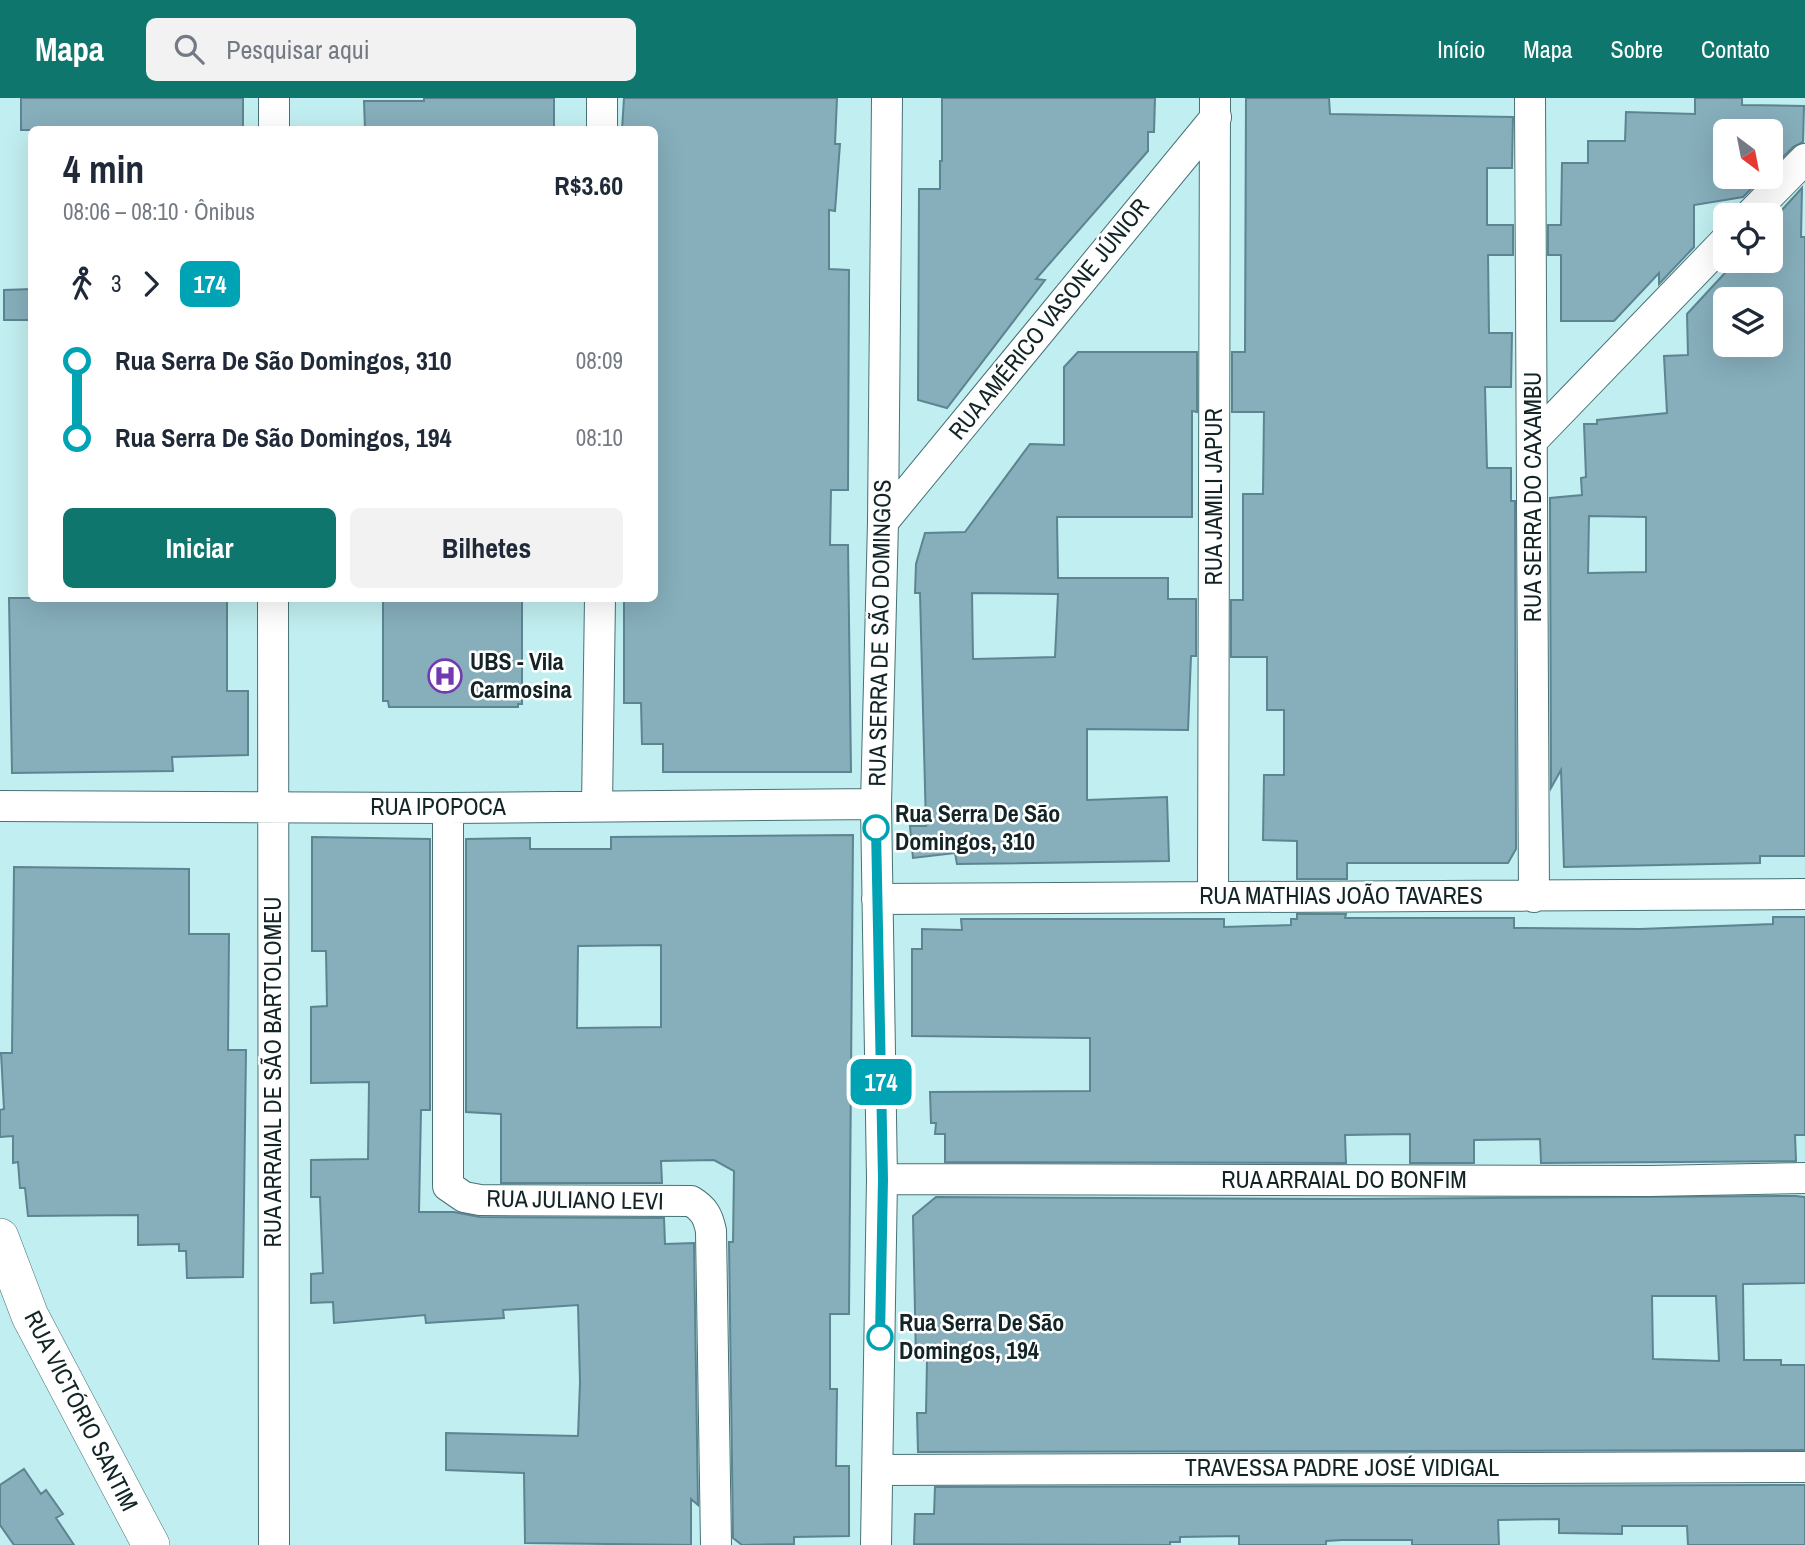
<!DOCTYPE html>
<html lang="pt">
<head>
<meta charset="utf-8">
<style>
	:root { --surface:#fff; --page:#f2f2f3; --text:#1f2937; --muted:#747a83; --accent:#0f766e }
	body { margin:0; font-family:"Archivo Narrow",sans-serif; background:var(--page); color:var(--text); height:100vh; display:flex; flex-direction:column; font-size:26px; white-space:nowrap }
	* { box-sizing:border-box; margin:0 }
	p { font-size:23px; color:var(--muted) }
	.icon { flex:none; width:38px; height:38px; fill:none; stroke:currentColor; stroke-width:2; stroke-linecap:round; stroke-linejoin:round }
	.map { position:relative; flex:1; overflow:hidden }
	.drawer { position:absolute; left:28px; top:28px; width:630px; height:476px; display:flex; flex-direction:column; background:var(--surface); border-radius:10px; box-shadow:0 7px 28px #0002 }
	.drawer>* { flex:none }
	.badge { padding:0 14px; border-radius:10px; font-size:24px; line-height:46px }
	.needle { width:46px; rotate:148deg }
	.fabs { position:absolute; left:1713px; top:21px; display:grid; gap:14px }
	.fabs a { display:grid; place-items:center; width:70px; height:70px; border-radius:10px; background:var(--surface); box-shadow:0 7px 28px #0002; font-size:35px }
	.map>.badge { position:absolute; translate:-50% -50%; box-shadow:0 0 0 4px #fff }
	.legs { display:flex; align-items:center; gap:10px; height:77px; padding:0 35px; font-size:23px }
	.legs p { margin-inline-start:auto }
	.head { display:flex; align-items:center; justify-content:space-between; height:119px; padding:0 35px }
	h1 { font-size:38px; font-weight:800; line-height:52px }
	.action { display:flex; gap:14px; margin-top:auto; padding:14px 35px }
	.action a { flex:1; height:80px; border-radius:10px; background:var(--accent); color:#fff; font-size:28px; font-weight:800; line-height:80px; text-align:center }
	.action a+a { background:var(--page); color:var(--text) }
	ul { padding:0 35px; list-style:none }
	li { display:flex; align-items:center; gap:24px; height:77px; font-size:26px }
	li i { display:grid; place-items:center; width:10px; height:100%; margin:0 9px; background:currentColor }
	li i::after { content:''; width:18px; height:18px; margin:-9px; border:5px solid; border-radius:50%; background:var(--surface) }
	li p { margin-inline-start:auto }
	li:first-child i { background:linear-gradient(#0000 50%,currentColor 0) }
	li:last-child i { background:linear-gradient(currentColor 50%,#0000 0) }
	header { display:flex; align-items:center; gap:42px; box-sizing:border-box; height:98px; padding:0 35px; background:var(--accent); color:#fff }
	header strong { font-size:33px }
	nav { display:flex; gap:38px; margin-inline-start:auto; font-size:24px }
	.search { width:490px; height:63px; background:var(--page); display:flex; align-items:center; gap:18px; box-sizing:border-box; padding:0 24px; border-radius:10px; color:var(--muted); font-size:26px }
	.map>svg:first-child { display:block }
</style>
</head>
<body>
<header>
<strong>Mapa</strong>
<div class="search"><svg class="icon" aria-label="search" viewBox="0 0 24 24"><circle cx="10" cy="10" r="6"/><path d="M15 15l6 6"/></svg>Pesquisar aqui</div>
<nav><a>Início</a><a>Mapa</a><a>Sobre</a><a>Contato</a></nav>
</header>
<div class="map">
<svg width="1805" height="1447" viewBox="0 0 1805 1447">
	<rect width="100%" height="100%" fill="#c1eef0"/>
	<path fill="#86aebb" stroke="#5d8491" stroke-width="2" fill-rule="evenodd" d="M21 0H243V32H21Z
		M424 0H554V32H365L364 3H424Z
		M624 0H837L835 46H840L835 113 829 112V171L849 172 848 392H831L830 447H848L851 674H663V646H642L641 605H624V500H654V32H622Z
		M942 0H1155L1154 34H1148V53L1036 181 1045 182 947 310 918 302 919 91H940V63H942Z
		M1246 0H1329L1330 16 1513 19 1512 70H1487V127H1513V157H1488L1489 235H1512L1511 289H1485L1487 370H1511V403H1515L1516 751 1508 765H1347V781H1297V743L1263 742 1264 677H1284V612H1267V559H1231V502H1243V396H1263L1264 314H1232V254H1245Z
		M1695 0H1742V7L1804 8 1803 44 1793 49 1771 71V33H1726V79H1763L1743 99 1694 107V149L1659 186V175L1614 223H1561V157H1548V127H1561L1562 65H1588V43H1625L1626 14 1695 16Z
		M1802 90 1801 139H1805V758H1760V765L1564 769 1561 672 1551 690 1550 400 1582 397 1581 380 1586 379 1584 326H1597V322L1667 315 1664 258 1688 257 1687 216 1736 163H1771V124ZM1726 201H1771V247H1726ZM1589 418 1646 419V474L1588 475Z
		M32 191V222H4V192Z
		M1078 254H1197V314L1192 313V419H1057L1058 480H1168V501H1196V558H1191L1188 632 1087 631V702L1167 699 1169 763 957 766 955 755 913 760 910 728H926L920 495H915L916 466 925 435 965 434 1030 346 1064 347V269ZM972 495 1058 496 1055 559 973 561Z
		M9 500H227V593H248V657L172 659 173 673 12 675Z
		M383 500H522V606H518V609H389L388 603H383Z
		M853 737 849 1216H830V1291H837L836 1368H849V1438L794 1439V1446L742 1447 733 1440 729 1144H733L734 1073 714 1062 661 1063 662 1085H501V1016L466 1014V741L530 740V751H611V739ZM661 847V929L577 930 578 848Z
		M312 739 430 741V1012H421L419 1114H454L480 1119 664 1120 665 1146 694 1145 698 1407 691 1401V1447L525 1445 524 1375 446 1372V1335L578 1338 580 1284 578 1207 503 1212 504 1220 426 1225 425 1217 334 1225 333 1204 311 1205V1176L323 1175 320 1099H311V1062L368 1061 369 984 311 985V909L327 908 326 853H312Z
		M14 769 189 771V836H229L228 952H246L243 1179 187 1180 186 1153H179V1146L138 1147V1117L28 1118 25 1090H20L18 1064 13 1065V1038L0 1039V1012L4 1011 1 955H12Z
		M1297 816H1346L1345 820H1514V830L1640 831 1773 826V819H1805V1037H1795L1796 1063 1541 1065 1540 1041 1474 1042V1065H1410V1036L1345 1037 1346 1065 945 1064V1036H935L936 1025H931L930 994 1090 993V940L912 938V851H922V831L962 832 961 821H1224V829L1291 827V821H1297Z
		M1796 1098 1805 1099V1185L1743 1186 1744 1262H1781V1267H1805V1352L918 1354 917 1315H926L927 1262 916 1261 913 1118 936 1099 1347 1101ZM1652 1198H1716L1719 1263 1653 1261Z
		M24 1371 41 1396 46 1392 63 1416 56 1420 74 1447H14L0 1427V1387Z
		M1805 1387V1447H1688L1687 1428H1622V1436L1559 1435V1421L1498 1422 1499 1447H1412V1442H1342L1326 1443V1447H1239V1438L1180 1439V1444H1170V1447L914 1446 915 1416H934L935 1389Z"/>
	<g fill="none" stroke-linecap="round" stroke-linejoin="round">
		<defs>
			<path id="minor" d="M1530 0 1534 799
				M274 32V0
				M602 32V0
				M1750 117 1805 61
				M1533 342 1726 142
				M883 424 1216 19
				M273 500 274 1447
				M0 708 448 710 876 706
				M597 708 600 500
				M448 710V1088L464 1099 480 1102 691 1103C704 1111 708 1118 711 1133L716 1447
				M1213 798 1215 0
				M877 801 1805 796
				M882 1081 1650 1083 1805 1080
				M878 1372 1805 1369
				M876 1447 882 1081 876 706 883 424 887 0"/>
			<path id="tertiary" d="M0 1139 30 1218 151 1447"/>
		</defs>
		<use href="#minor" stroke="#487275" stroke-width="32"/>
		<use href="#tertiary" stroke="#487275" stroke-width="38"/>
		<use href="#minor" stroke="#fff" stroke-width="30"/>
		<use href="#tertiary" stroke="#fff" stroke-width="37"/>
	</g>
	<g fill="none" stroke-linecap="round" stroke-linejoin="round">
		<defs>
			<path id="line-1" d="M876 730 883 1081 880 1239"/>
		</defs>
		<use href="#line-1" stroke="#fff" stroke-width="16"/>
		<use href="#line-1" stroke="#00a3b4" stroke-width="10"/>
	</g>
	<defs>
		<symbol id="hospital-ring" viewBox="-11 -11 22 22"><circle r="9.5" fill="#fff" stroke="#7339af" stroke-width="1.5"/><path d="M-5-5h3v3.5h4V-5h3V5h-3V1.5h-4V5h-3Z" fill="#7339af"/></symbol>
	</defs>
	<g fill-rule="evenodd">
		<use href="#hospital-ring" x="426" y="559" width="38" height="38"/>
	</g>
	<g fill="#fff" stroke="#00a3b4" stroke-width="3.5">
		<circle cx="876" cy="730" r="12"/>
		<circle cx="880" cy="1239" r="12"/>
	</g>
	<g text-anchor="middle" stroke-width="5" stroke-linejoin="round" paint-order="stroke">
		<g font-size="24" fill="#122425" stroke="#fff">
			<text transform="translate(1049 221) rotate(-51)" y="8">RUA AMÉRICO VASONE JÚNIOR</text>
			<text transform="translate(1214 399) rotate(-90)" y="8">RUA JAMILI JAPUR</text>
			<text transform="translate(1533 399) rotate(-90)" y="8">RUA SERRA DO CAXAMBU</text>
			<text transform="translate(880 535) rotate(-89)" y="8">RUA SERRA DE SÃO DOMINGOS</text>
			<text x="438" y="717">RUA IPOPOCA</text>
			<text x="1341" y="806">RUA MATHIAS JOÃO TAVARES</text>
			<text transform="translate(273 974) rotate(-90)" y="8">RUA ARRAIAL DE SÃO BARTOLOMEU</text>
			<text x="1344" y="1090">RUA ARRAIAL DO BONFIM</text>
			<text transform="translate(575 1102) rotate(1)" y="8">RUA JULIANO LEVI</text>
			<text transform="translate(81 1313) rotate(63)" y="8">RUA VICTÓRIO SANTIM</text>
			<text x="1342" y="1378">TRAVESSA PADRE JOSÉ VIDIGAL</text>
		</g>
		<g font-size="24" font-weight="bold" fill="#122425" stroke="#fff" text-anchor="start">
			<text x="470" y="572">UBS - Vila<tspan x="470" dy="28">Carmosina</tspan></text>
		</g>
		<g font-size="24" font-weight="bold" fill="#122425" stroke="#fff" text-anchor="start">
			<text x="895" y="724">Rua Serra De São<tspan x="895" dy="28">Domingos, 310</tspan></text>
			<text x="899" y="1233">Rua Serra De São<tspan x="899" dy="28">Domingos, 194</tspan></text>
		</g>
	</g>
</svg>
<div class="fabs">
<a><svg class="needle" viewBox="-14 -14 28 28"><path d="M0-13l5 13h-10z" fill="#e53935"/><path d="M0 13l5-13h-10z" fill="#747a83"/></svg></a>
<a><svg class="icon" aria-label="locate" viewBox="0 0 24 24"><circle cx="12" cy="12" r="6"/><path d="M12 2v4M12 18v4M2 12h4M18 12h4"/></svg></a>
<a><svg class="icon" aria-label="layers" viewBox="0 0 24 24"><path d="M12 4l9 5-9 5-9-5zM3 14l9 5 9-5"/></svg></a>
</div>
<b class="badge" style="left:881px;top:984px;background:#00a3b4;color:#fff">174</b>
<section class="drawer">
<div class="head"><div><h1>4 min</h1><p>08:06 – 08:10 · Ônibus</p></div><b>R$3.60</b></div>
<div class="legs"><svg class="icon" aria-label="walk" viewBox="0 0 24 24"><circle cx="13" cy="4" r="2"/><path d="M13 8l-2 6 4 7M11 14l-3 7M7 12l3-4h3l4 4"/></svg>3<svg class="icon" aria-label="forward" viewBox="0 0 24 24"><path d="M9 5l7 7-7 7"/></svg><b class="badge" style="background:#00a3b4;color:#fff">174</b></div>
<ul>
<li><i style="color:#00a3b4"></i><b>Rua Serra De São Domingos, 310</b><p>08:09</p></li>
<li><i style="color:#00a3b4"></i><b>Rua Serra De São Domingos, 194</b><p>08:10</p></li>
</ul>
<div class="action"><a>Iniciar</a><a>Bilhetes</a></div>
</section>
</div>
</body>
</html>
